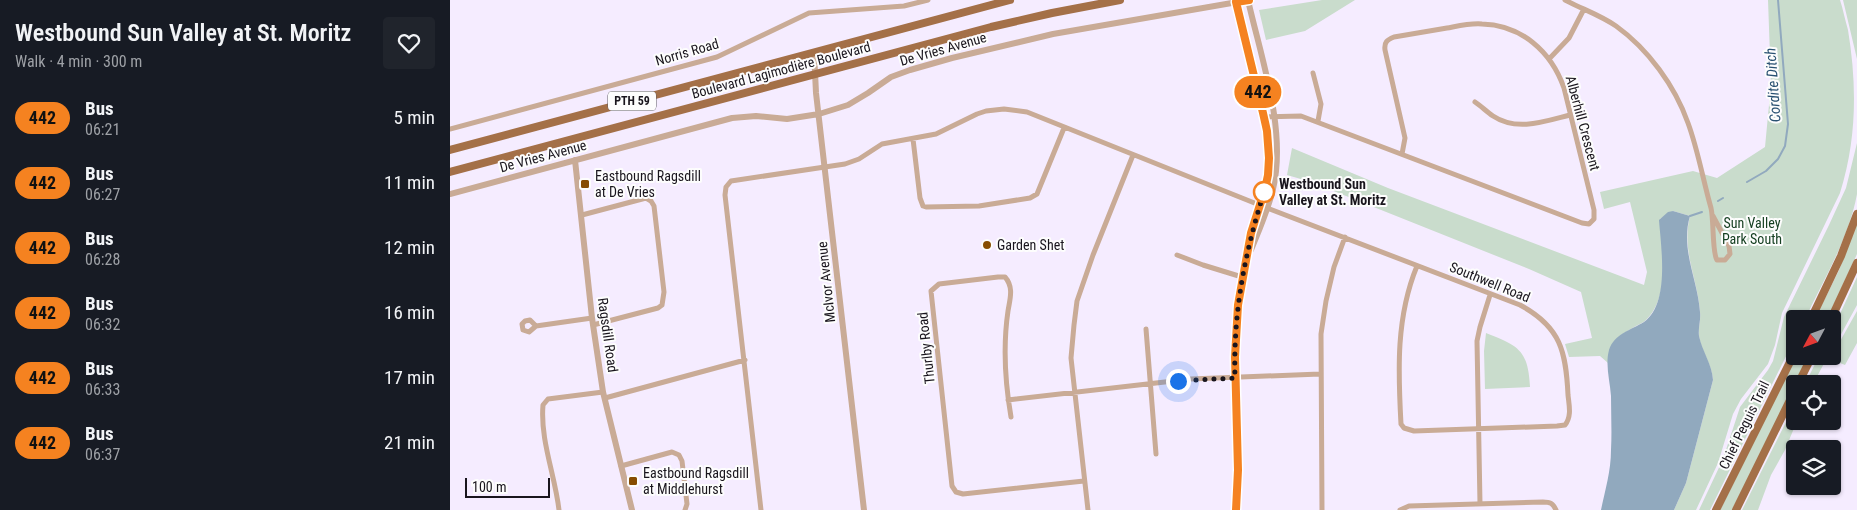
<!DOCTYPE html>
<html lang="en">
<head>
<meta charset="utf-8">
<style>
	:root { --surface:#171b24; --page:#20242c; --text:#f1f3f6; --muted:#9ea1a6 }
	body { margin:0; font-family:"Roboto Condensed",sans-serif; background:var(--page); color:var(--text); height:100vh; display:flex; flex-direction:column; font-size:19px; white-space:nowrap }
	* { box-sizing:border-box; margin:0 }
	p { font-size:16px; color:var(--muted) }
	.icon { flex:none; width:28px; height:28px; fill:none; stroke:currentColor; stroke-width:2; stroke-linecap:round; stroke-linejoin:round }
	.map { position:relative; flex:1; overflow:hidden }
	.sheet { display:flex; flex-direction:column; background:var(--surface); width:450px }
	.sheet>* { flex:none }
	.badge { padding:0 10px; border-radius:16px; font-size:18px; line-height:32px }
	.needle { width:32px; rotate:229deg }
	.tools { position:absolute; left:1336px; top:310px; display:grid; gap:10px }
	.tools a { display:grid; place-items:center; width:55px; height:55px; border-radius:5px; background:var(--surface); box-shadow:0 1px 4px #0004; font-size:25px }
	.scale { position:absolute; left:15px; bottom:12px; width:85px; box-sizing:border-box; padding-left:5px; border:2px solid #19151d; border-top:0; font-size:14px; line-height:18px; white-space:nowrap; color:#19151d; -webkit-text-stroke:4px #fdfdfd; paint-order:stroke }
	.you { position:absolute; width:25px; height:25px; margin:-12px; border:4px solid #fff; border-radius:50%; background:#1a73e8; box-shadow:0 0 0 8px #1a73e833 }
	.map>.badge { position:absolute; translate:-50% -50%; box-shadow:0 0 0 2px #fff }
	.round { display:grid; place-items:center; flex:none; width:52px; height:52px; border-radius:5px; background:var(--page) }
	.overview { display:flex; align-items:center; justify-content:space-between; height:85px; padding:0 15px }
	h1 { font-size:24px; font-weight:600; line-height:38px }
	ul { padding:0; list-style:none }
	li { display:flex; align-items:center; gap:15px; height:65px; padding:0 15px }
	li div { flex:1 }
	li b { display:block; font-size:19px }
	li em { font-style:normal }
	li .badge { min-width:55px; font-weight:700; text-align:center }
	main { display:flex; flex:1; min-height:0 }
	.map>svg:first-child { display:block }
</style>
</head>
<body>
<main>
<section class="sheet">
<div class="overview"><div><h1>Westbound Sun Valley at St. Moritz</h1><p>Walk · 4 min · 300 m</p></div><a class="round"><svg class="icon" aria-label="heart" viewBox="0 0 24 24"><path d="M12 20l-8-8c-3-5 5-10 8-4 3-6 11-1 8 4z"/></svg></a></div>
<ul>
<li><span class="badge" style="background:#f58220;color:#111">442</span><div><b>Bus</b><p>06:21</p></div><em>5 min</em></li>
<li><span class="badge" style="background:#f58220;color:#111">442</span><div><b>Bus</b><p>06:27</p></div><em>11 min</em></li>
<li><span class="badge" style="background:#f58220;color:#111">442</span><div><b>Bus</b><p>06:28</p></div><em>12 min</em></li>
<li><span class="badge" style="background:#f58220;color:#111">442</span><div><b>Bus</b><p>06:32</p></div><em>16 min</em></li>
<li><span class="badge" style="background:#f58220;color:#111">442</span><div><b>Bus</b><p>06:33</p></div><em>17 min</em></li>
<li><span class="badge" style="background:#f58220;color:#111">442</span><div><b>Bus</b><p>06:37</p></div><em>21 min</em></li>
</ul>
</section>
<div class="map">
<svg width="1407" height="510" viewBox="0 0 1407 510">
	<rect width="100%" height="100%" fill="#f5ecff"/>
	<path fill="#c9dccc" d="M872 0H905L855 31 816 40 809 10Z
		M1318 0H1390C1393 9 1395 20 1398 30 1407 85 1407 139 1390 193L1332 313 1325 345 1318 364 1291 399 1283 414 1268 463 1246 510H1224L1236 483 1263 380C1262 364 1251 351 1249 336 1248 328 1251 320 1250 312 1248 280 1231 250 1240 216L1223 211 1210 219C1211 250 1221 296 1196 320 1193 323 1189 324 1186 326 1167 337 1160 340 1158 363L1150 356 1119 357 1115 344 1142 338 1131 292 1079 269 861 182 837 175 842 148 938 188 1194 285 1197 272 1180 202 1154 209 1150 192 1243 171 1267 178 1315 147 1321 84Z
		M1393 0H1407V59Z
		M1407 143C1407 159 1407 178 1407 194 1399 238 1374 279 1355 319H1345V338L1260 510H1249L1273 459 1290 407 1318 370 1323 361 1334 317 1379 225 1396 188Z
		M1407 224V254L1377 319H1365L1389 270Z
		M1407 277V305L1383 349V329Z
		M1407 311V343L1395 365 1380 359Z
		M1036 333C1069 346 1078 350 1080 387L1035 389 1034 351Z
		M1346 356H1358L1282 510H1270Z
		M1369 356H1378L1363 384H1355Z
		M1345 404V421H1347L1335 450 1321 475 1308 510H1292Z"/>
	<path fill="#91a9be" d="M1223 211 1240 216C1230 249 1248 280 1250 312 1251 320 1248 328 1249 336 1252 351 1262 364 1263 380L1236 483 1224 510H1151C1155 490 1161 471 1161 450 1162 432 1161 414 1161 396 1160 381 1155 365 1159 350 1164 334 1181 330 1194 322 1220 304 1211 247 1209 220L1218 212Z"/>
	<g fill="none" stroke-linecap="round" stroke-linejoin="round">
		<path stroke="#91a9be" stroke-width="2" d="M1297 182 1316 171 1328 159 1335 146 1338 124 1328 0
			M1268 201 1273 198
			M1240 216 1252 212"/>
		<path stroke="#c9ab96" stroke-width="5" d="M1115 0C1132 9 1150 15 1166 26 1198 49 1225 86 1238 123 1248 150 1253 180 1261 208 1264 220 1262 253 1267 260H1275L1280 254 1279 246 1263 216
			M1100 58 1119 38 1134 9
			M863 73 871 104 868 121
			M1025 102C1031 106 1037 112 1043 116 1067 132 1096 121 1120 115
			M814 117 851 116 1132 223 1139 224 1144 219V210L1114 88C1101 51 1071 25 1032 24 1020 23 1008 26 997 28 979 31 962 34 944 37 937 40 934 42 935 50L955 138 952 154
			M0 129 267 57 359 13 454 6 478 0
			M463 139 470 198 473 206 476 207 529 206 580 198 587 194 614 128
			M132 215 196 198 201 201 204 206 214 292 212 305 208 308 143 325
			M727 255 753 265 792 277
			M86 326 80 320 75 321 72 324 73 330 79 332 86 326 142 318
			M696 329 706 454
			M155 398 295 360
			M558 400 741 379 870 374
			M561 417C555 382 553 345 558 311 560 299 564 287 555 277H548L489 284 481 291 502 486 506 492 513 494 634 481
			M171 466 222 452 229 455 232 461 237 504 235 510
			M1030 504 1027 341 1030 327 1040 295
			M109 510C105 475 90 440 93 405L98 399 153 392
			M311 510 275 195 276 187 281 181 395 164 409 159 432 144 486 134 527 114 536 111 554 109 577 112 817 208 1070 305C1111 327 1116 352 1118 395 1119 405 1122 416 1115 425L1107 426 964 431 954 428 951 424C948 370 946 317 967 266
			M638 510 621 358 624 325 627 301 643 255 683 155
			M872 510 871 334 876 301 884 267 895 237
			M950 510 959 506 1093 502C1100 502 1103 503 1106 510"/>
		<path stroke="#c9ab96" stroke-width="6" d="M798 0C811 58 837 130 823 189 818 210 809 230 801 250
			M786 2 813 113 819 158 815 189 801 233 788 305 785 344 788 470 786 510
			M364 52 366 93 414 510
			M125 160 142 318 153 392 182 510
			M0 194 282 118 306 116 337 119 369 114 398 105 418 93 441 77 460 70 502 58 603 34 799 0"/>
		<path stroke="#a47048" stroke-width="8" d="M0 150 560 0
			M0 172 541 27 602 13 670 0
			M1361 319 1391 256 1407 214
			M1381 319 1407 263
			M1348 384 1362 356
			M1266 510 1345 352
			M1286 510 1345 390"/>
	</g>
	<g fill="none" stroke-linecap="round" stroke-linejoin="round">
		<defs>
			<path id="line" d="M786 510 788 470 785 357 788 305 801 233 815 189 818 175 819 158 817 131 813 113 786 2 799 0"/>
		</defs>
		<use href="#line" stroke="#fff" stroke-width="11"/>
		<use href="#line" stroke="#f58220" stroke-width="8"/>
		<path stroke="#19151d" stroke-width="5" stroke-dasharray="0 9" d="M728 381 785 378C783 311 795 252 815 189L814 192"/>
	</g>
	<g fill="#874d02" stroke="#fdfdfd" stroke-width="2">
		<rect x="130" y="179" width="10" height="10" rx="2.5"/>
		<circle cx="537" cy="245" r="5"/>
		<rect x="178" y="476" width="10" height="10" rx="2.5"/>
	</g>
	<circle fill="#fff" stroke="#f58220" stroke-width="2.5" cx="814" cy="192" r="10"/>
	<g text-anchor="middle" stroke-width="4" stroke-linejoin="round" paint-order="stroke">
		<rect fill="#fdfdfd" stroke="#5d5b60" stroke-width="1" x="158" y="91.5" width="48" height="19" rx="4"/>
		<g font-size="12" font-weight="bold" fill="#19151d">
			<text x="182" y="105">PTH 59</text>
		</g>
		<g font-size="14" fill="#19151d" stroke="#fdfdfd">
			<text transform="translate(493 49) rotate(-16)" y="5">De Vries Avenue</text>
			<text transform="translate(237 52) rotate(-16)" y="5">Norris Road</text>
			<text transform="translate(331 70) rotate(-15)" y="5">Boulevard Lagimodière Boulevard</text>
			<text transform="translate(1133 123) rotate(75)" y="5">Alberhill Crescent</text>
			<text transform="translate(93 156) rotate(-15)" y="5">De Vries Avenue</text>
			<text transform="translate(376 282) rotate(-96)" y="5">McIvor Avenue</text>
			<text transform="translate(1040 282) rotate(22)" y="5">Southwell Road</text>
			<text transform="translate(158 335) rotate(82)" y="5">Ragsdill Road</text>
			<text transform="translate(476 348) rotate(-96)" y="5">Thurlby Road</text>
			<text transform="translate(1294 425) rotate(-64)" y="5">Chief Peguis Trail</text>
		</g>
		<g font-size="14" fill="#19151d" stroke="#fdfdfd" text-anchor="start">
			<text x="145" y="181">Eastbound Ragsdill<tspan x="145" dy="16">at De Vries</tspan></text>
			<text x="547" y="250">Garden Shet</text>
			<text x="193" y="478">Eastbound Ragsdill<tspan x="193" dy="16">at Middlehurst</tspan></text>
		</g>
		<g font-size="14" font-weight="bold" fill="#19151d" stroke="#fdfdfd" text-anchor="start">
			<text x="829" y="189">Westbound Sun<tspan x="829" dy="16">Valley at St. Moritz</tspan></text>
		</g>
		<g font-size="14" fill="#164022" stroke="#fdfdfd">
			<text x="1302" y="228">Sun Valley<tspan x="1302" dy="16">Park South</tspan></text>
		</g>
		<g font-size="15" font-style="italic" fill="#295172" stroke="#fdfdfd">
			<text transform="translate(1323 85) rotate(-94)" y="5">Cordite Ditch</text>
		</g>
	</g>
</svg>
<div class="tools">
<a><svg class="needle" viewBox="-14 -14 28 28"><path d="M0-13l5 13h-10z" fill="#e53935"/><path d="M0 13l5-13h-10z" fill="#9ea1a6"/></svg></a>
<a><svg class="icon" aria-label="locate" viewBox="0 0 24 24"><circle cx="12" cy="12" r="6"/><path d="M12 2v4M12 18v4M2 12h4M18 12h4"/></svg></a>
<a><svg class="icon" aria-label="layers" viewBox="0 0 24 24"><path d="M12 4l9 5-9 5-9-5zM3 14l9 5 9-5"/></svg></a>
</div>
<div class="scale">100 m</div>
<div class="you" style="left:728px;top:381px"></div>
<b class="badge" style="left:808px;top:92px;background:#f58220;color:#111">442</b>
</div>
</main>
</body>
</html>
